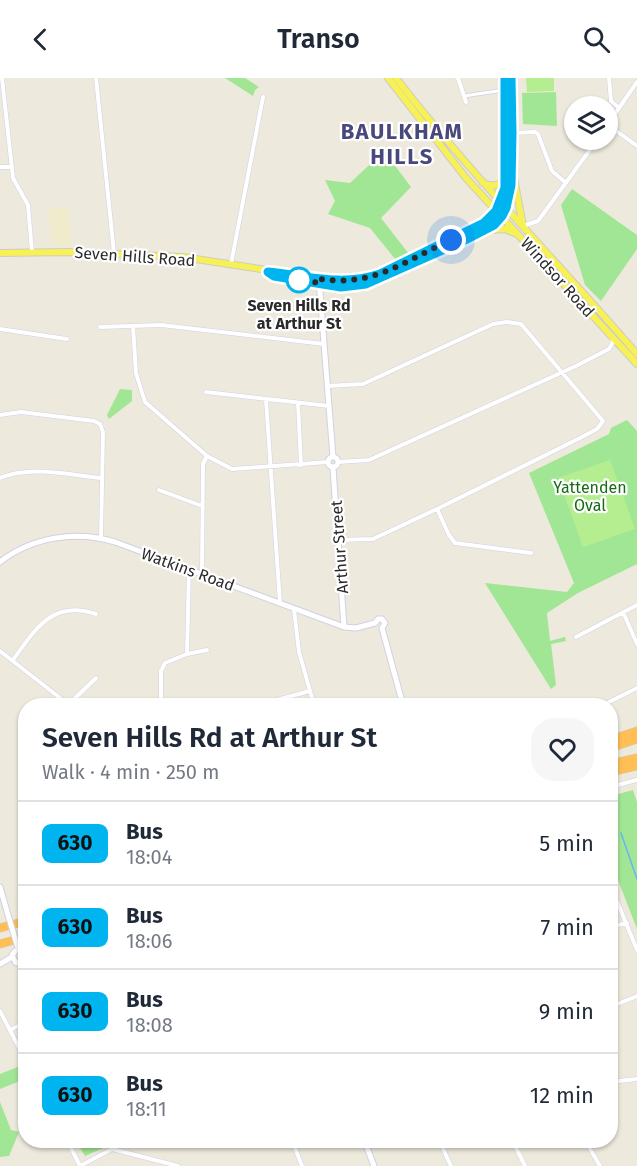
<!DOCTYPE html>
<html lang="en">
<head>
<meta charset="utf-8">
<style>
	:root { --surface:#fff; --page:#f6f6f7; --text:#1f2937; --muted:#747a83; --line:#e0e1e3 }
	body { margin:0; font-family:"Fira Sans",sans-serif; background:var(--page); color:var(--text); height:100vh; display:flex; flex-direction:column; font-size:22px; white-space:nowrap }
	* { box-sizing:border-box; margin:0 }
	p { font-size:20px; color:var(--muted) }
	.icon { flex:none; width:33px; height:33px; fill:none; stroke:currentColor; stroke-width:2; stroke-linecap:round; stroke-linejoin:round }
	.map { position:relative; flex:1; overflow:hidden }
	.drawer { position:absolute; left:18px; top:620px; width:600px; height:450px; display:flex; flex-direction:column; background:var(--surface); border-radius:24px; box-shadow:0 2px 4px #0004 }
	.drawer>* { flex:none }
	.badge { padding:0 12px; border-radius:9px; font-size:21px; line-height:39px }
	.controls { position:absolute; left:564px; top:18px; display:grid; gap:12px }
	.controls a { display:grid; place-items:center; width:54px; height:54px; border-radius:50%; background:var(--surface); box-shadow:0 2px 4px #0004; font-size:30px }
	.you { position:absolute; width:30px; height:30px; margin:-15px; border:4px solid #fff; border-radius:50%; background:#1a73e8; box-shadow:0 0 0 9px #1a73e833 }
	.map>.badge { position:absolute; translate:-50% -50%; box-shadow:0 0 0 3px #fff }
	.round { display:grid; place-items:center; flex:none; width:63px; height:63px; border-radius:24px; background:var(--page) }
	.head { display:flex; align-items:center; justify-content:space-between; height:102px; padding:0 24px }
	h1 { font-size:28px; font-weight:600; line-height:45px }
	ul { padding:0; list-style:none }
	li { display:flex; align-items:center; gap:18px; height:84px; padding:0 24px; border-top:2px solid var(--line) }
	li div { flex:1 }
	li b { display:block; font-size:22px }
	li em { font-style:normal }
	li .badge { min-width:66px; font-weight:700; text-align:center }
	header { display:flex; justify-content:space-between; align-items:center; height:78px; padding:0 24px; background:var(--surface); font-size:27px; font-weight:600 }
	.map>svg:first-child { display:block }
</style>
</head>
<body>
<header><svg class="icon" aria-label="back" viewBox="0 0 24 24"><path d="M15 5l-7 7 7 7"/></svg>Transo<svg class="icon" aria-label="search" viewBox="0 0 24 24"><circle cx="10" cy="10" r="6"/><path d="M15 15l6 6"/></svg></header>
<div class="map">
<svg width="637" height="1088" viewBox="0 0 637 1088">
	<rect width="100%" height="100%" fill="#ede9dc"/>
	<path fill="#f0ebca" d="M67 129 71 167 52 166 48 131Z"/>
	<path fill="#a1e695" d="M225 0H245L259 9 255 12 253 18Z
		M556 14 557 48 523 46 522 15Z
		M384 73 411 109 381 140 409 176 396 182 370 150 328 136 335 123 325 102 350 105Z
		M572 111 637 157V171L601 223 585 207 561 127Z
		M120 311 132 312V323L109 341 107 337Z
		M627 342 637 353V486L578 515 547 535 550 563 565 559 566 563 551 566 556 607 551 611 485 505 567 514 574 505 529 395 609 356 611 350Z
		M633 712 637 724V851L611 784V718Z
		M20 988 25 1001 0 1011V996Z
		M0 1024 11 1052 19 1054 9 1078 0 1079Z
		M75 1062H122L120 1068 110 1067 85 1078Z"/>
	<path fill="#b4ee90" d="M526 0H554V13L527 14Z
		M610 382 635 451 583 469 558 400Z"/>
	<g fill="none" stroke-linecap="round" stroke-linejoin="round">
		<path stroke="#69b4f5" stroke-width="1.5" d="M621 755 637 801"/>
		<defs>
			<path id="pedestrian" d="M464 18 504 12"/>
			<path id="minor" d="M2 0 13 100 28 127 32 174
				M96 0 114 175
				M458 0 466 24
				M609 0 611 23 619 30
				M608 46 637 4
				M608 47 637 68
				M512 55 535 54 538 56 552 93 566 105
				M0 89H11
				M523 148 538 143 597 62
				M231 186 263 19
				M133 248 136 295 145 324 207 378 232 391 328 384
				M100 249 161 247 324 266
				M0 251 67 261
				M327 308 363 306 493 246 507 244 521 246 603 343 597 351 580 360 437 431 373 461 338 462
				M206 314 329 328
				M266 322 280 525
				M298 325 301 387
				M0 337 21 334 94 343 100 346 103 354 101 460
				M338 384 369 382 576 288 609 271 613 264 612 259
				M0 400C32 387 68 397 102 400
				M159 412 202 428
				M437 431 449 457 455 465 531 475
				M202 496 203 386 207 378
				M294 531 299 574 314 627
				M623 534 637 566
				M576 559 637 527
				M0 573 69 627
				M187 576 189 491
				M13 582C35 552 52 521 96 536
				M161 623V593L165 585 187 576 207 572
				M69 626 96 600
				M258 627 310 613
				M603 627 637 610
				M610 709 637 702
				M610 806 637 872
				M610 849 627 845
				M610 929 637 918
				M0 933 26 983
				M10 952 26 944
				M610 1004 637 1001
				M67 1062 80 1088
				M292 1062 302 1088
				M439 1062 451 1088
				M512 1062 525 1088
				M585 1062 600 1088
				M80 1088 112 1071 178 1088"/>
			<path id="tertiary" d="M319 202 333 379
				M328 384a5 5 0 1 1 10 0a5 5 0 1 1-10 0Z
				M333 390 344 549
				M0 484C32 459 76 452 115 464L344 549 356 550 375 545 378 541H382L385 545 382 550 403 627
				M0 809 8 837
				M26 873 18 870 12 877 16 885H21L26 882
				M0 886 12 879
				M364 1062 374 1088"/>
			<path id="primary" d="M388 0 466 100 637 286
				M396 0C471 97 557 183 637 276
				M514 100 523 148
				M483 105C493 109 499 109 505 99
				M489 152 505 151 517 156
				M0 175 67 174 183 179 338 203H353L380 196 477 149 493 137 503 120 507 96 505 0
				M285 200 341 209 366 206 465 162 493 147 502 139 506 130 511 107 512 55 511 0"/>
			<path id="motorway" d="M610 662 637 653
				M610 670 637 661
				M610 686 637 680
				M610 694 637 688
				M0 850 26 843
				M0 866 26 859"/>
		</defs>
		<use href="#pedestrian" stroke="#d1d1e4" stroke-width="4.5"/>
		<use href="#minor" stroke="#d1d1e4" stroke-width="5"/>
		<use href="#tertiary" stroke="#d1d1e4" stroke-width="7"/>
		<use href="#primary" stroke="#ccc" stroke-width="8"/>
		<use href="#motorway" stroke="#ccc" stroke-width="9"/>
		<use href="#pedestrian" stroke="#fff" stroke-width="3"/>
		<use href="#minor" stroke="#fff" stroke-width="4"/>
		<use href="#tertiary" stroke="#fff" stroke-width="5"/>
		<use href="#primary" stroke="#f7f156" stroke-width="6"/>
		<use href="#motorway" stroke="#ffbf55" stroke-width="8"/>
		<defs>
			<path id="tertiary-bridge" d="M8 837 18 870"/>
		</defs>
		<use href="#tertiary-bridge" stroke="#d1d1e4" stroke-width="7" stroke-linecap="butt"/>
		<use href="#tertiary-bridge" stroke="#fff" stroke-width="5"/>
	</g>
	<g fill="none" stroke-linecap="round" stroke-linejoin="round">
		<defs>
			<path id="line" d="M505 0V110L496 133 484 145 380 196C343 209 306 198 268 194L274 198 341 209 366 206 465 162 494 147 502 138 506 130 511 107 512 55 511 0"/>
		</defs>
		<use href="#line" stroke="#fff" stroke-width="14"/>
		<use href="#line" stroke="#00b5ef" stroke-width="9"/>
		<path stroke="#2a2a2a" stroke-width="6" stroke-dasharray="0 10.8" d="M299 202 291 201 320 205V201C374 209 404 183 451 162"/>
	</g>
	<circle fill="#fff" stroke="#00b5ef" stroke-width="3" cx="299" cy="202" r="12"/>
	<g text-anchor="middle" stroke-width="4.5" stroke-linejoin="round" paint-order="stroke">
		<g font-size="16" fill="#2a2a2a" stroke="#fff">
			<text transform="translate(135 178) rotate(4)" y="6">Seven Hills Road</text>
			<text transform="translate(558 199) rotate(48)" y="6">Windsor Road</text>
			<text transform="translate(339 469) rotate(-94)" y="6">Arthur Street</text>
			<text transform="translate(188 491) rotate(20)" y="6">Watkins Road</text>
		</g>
		<g font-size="16" font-weight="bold" fill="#2a2a2a" stroke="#fff">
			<text x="299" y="233">Seven Hills Rd<tspan x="299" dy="18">at Arthur St</tspan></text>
		</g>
		<g font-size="16" fill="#176b16" stroke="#fff">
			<text x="590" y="415">Yattenden<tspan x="590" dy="18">Oval</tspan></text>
		</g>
		<g font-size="22" font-weight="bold" letter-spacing="1.5" fill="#49487d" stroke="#fff">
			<text x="402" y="61">BAULKHAM<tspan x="402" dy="25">HILLS</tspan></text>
		</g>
	</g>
</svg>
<div class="controls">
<a><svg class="icon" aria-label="layers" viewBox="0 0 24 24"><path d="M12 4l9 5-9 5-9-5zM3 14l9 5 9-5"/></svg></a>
</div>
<div class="you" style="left:451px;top:162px"></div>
<section class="drawer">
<div class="head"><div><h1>Seven Hills Rd at Arthur St</h1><p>Walk · 4 min · 250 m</p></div><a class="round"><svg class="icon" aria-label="heart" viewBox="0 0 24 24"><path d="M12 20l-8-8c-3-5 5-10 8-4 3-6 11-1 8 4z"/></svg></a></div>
<ul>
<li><span class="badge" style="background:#00b5ef;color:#111">630</span><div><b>Bus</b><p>18:04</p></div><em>5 min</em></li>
<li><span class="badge" style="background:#00b5ef;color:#111">630</span><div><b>Bus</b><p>18:06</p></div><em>7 min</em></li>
<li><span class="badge" style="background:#00b5ef;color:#111">630</span><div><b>Bus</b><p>18:08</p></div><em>9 min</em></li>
<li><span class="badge" style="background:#00b5ef;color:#111">630</span><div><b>Bus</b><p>18:11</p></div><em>12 min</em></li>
</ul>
</section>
</div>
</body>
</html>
